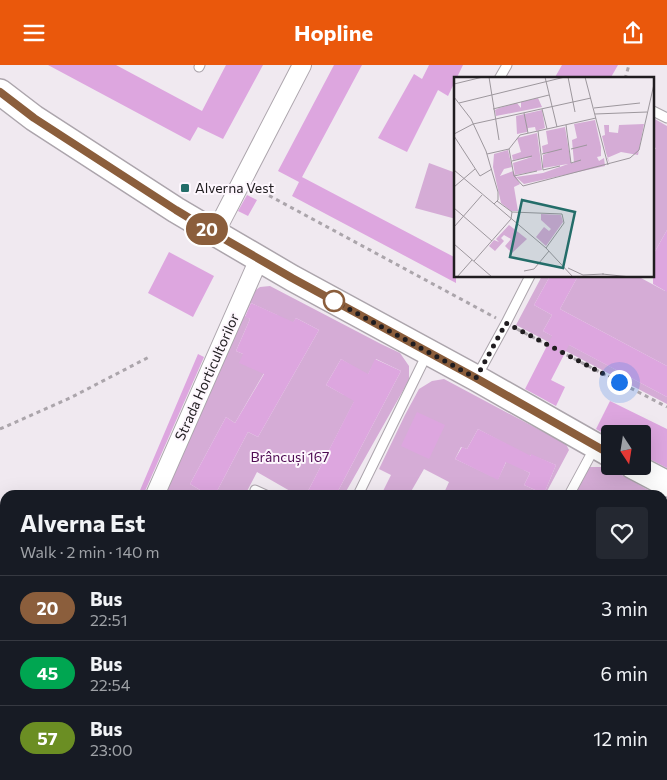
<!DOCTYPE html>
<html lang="en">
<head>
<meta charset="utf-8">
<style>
	:root { --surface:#171b24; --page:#242831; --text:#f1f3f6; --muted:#9ea1a6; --line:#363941; --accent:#ea580c }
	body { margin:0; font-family:Commissioner,sans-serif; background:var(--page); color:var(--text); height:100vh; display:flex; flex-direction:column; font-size:19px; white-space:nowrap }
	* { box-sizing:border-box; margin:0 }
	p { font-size:16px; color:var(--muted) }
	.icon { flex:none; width:28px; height:28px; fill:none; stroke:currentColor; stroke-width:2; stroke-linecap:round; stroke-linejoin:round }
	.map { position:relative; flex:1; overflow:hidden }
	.panel { position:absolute; left:0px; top:425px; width:668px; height:290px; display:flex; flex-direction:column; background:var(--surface); border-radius:15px 15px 0 0; box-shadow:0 5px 20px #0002 }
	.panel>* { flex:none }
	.badge { padding:0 10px; border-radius:16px; font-size:18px; line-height:32px }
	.needle { width:32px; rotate:168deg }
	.controls { position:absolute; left:601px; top:360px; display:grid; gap:10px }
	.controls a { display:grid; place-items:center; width:50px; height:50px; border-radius:5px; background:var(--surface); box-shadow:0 5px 20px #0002; font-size:25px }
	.you { position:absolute; width:25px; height:25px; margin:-12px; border:4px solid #fff; border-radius:50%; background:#1a73e8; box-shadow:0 0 0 8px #1a73e833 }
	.map>.badge { position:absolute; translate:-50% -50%; box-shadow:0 0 0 2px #fff }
	.round { display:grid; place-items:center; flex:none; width:52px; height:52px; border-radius:5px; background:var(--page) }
	.headline { display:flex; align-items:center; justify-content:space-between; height:85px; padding:0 20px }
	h1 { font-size:24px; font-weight:700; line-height:38px }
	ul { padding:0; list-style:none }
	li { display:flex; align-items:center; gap:15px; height:65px; padding:0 20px; border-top:1px solid var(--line) }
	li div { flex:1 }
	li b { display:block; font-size:19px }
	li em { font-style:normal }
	li .badge { min-width:55px; font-weight:700; text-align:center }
	header { display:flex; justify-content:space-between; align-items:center; height:65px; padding:0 20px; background:var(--accent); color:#fff; font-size:22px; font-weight:700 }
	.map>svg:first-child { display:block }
</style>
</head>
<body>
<header><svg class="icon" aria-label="menu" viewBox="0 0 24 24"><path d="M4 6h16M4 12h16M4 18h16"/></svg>Hopline<svg class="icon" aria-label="share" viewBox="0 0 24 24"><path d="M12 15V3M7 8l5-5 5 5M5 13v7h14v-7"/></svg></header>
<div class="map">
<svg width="667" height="715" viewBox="0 0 667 715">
	<rect width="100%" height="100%" fill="#f0e9f0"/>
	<path fill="#eaddea" d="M667 573V715H508L505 710H662V574Z"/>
	<path fill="#d5acd6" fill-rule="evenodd" d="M653 53 667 61V165L653 190V88L656 83 653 82Z
		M429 98 456 108V154L415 143Z
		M542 211H550L534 240 552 250 543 266 667 332V339L516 260Z
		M578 211H642L641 213 665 226 667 222V301L560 244Z
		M270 221 381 279 400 288 409 301V315L344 430H336L401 306 376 294 307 428 311 430H297L257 407 245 430H215L248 367 258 372 319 265 296 253 235 358 226 352 190 419 200 425 197 430H163L250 229 260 222ZM251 238 277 250 243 289 236 286 250 254 245 251ZM341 294 352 301 344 330 326 320Z
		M444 314 566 379 569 385 545 430H443L449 417 424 404 409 430H381L391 410 379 404 405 350 419 324 432 316ZM478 364 513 383 498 414 455 394 461 382 467 384ZM531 390 556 400 544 429 524 420 530 408 524 405Z
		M590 402H608L657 430H573L579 420Z
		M663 433 667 436V486L663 495Z"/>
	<path fill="#dda6df" d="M48 0H116L202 46 226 0H263L223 74 198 62 190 76Z
		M334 0H362L301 114 302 112 456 193V218L292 131 299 117 278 106Z
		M429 0H463L448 31 438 25 407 87 378 73 414 9 422 14Z
		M562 0H618L610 14H554Z
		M247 130 257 135 248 151 238 146Z
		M667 165V227L653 219V190Z
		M169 187 214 211 193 252 148 228Z
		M550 211H578L560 244 667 301V332L569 280 551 315 565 322 556 341 525 324 552 271 543 266 552 250 534 240Z
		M251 238 293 257 296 253 319 265 258 372 248 367 215 430H197L200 425 190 419 226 352 235 358 264 309 239 298 243 289 236 286 250 254 245 252Z
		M198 289 204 292 145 426V430H138Z
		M341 294 368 309 375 294 401 306 336 430H306L354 336 326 320Z
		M610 336 667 364V403L642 390V369H610V372L596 364Z
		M417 347 445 360 429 394 401 381Z
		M478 364 531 391V389L556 400 544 429 524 420 530 408 506 397 498 415 455 394 462 382 467 384Z"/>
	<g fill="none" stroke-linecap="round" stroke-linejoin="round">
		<defs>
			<path id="service" d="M199 2 200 0
				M499 14 507 0
				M653 46 667 53
				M476 313 506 258 530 211
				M255 425 266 430
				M358 430 428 287
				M569 430 595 382
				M664 562 667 580
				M662 636 665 635 667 641
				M373 710 375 715"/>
			<path id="minor" d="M215 168 302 0
				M155 430 259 194
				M662 562H667"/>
			<path id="secondary" d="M0 27 34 53 176 145 215 168 292 213 476 313 610 389
				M633 401 667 419"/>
		</defs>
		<use href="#service" stroke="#aca5ac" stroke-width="11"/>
		<use href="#minor" stroke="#aca5ac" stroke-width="20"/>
		<use href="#secondary" stroke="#aca5ac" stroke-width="28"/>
		<path stroke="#aba5ab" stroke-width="3" stroke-dasharray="4 4" stroke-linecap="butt" d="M625 14 629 0
			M255 123 496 253
			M517 264 667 342
			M0 364 70 333 151 291
			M662 472 667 475"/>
		<use href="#service" stroke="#fff" stroke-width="9"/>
		<use href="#minor" stroke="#fff" stroke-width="18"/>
		<use href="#secondary" stroke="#fff" stroke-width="25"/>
	</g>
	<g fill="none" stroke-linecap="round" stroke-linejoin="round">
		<defs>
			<path id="line" d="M0 27 34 53 176 145 214 168 292 213 476 313 610 389"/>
		</defs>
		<use href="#line" stroke="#fff" stroke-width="11"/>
		<use href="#line" stroke="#8b5e3c" stroke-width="8"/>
		<path stroke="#201d20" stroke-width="5" stroke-dasharray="0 9" d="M334 236 476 313 506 258 619 317"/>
	</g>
	<rect fill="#236d69" stroke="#fdf6fd" stroke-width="2" x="180" y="118" width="10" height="10" rx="2.5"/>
	<circle fill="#fff" stroke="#8b5e3c" stroke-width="2.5" cx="334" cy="236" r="10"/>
	<g text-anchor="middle" stroke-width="4" stroke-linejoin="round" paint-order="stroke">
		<g font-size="14" fill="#201d20" stroke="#fdf6fd" text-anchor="start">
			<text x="195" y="128">Alverna Vest</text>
		</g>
		<g font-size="14" fill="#201d20" stroke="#fdf6fd">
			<text transform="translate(207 312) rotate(-66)" y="5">Strada Horticultorilor</text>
		</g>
		<g font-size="14" fill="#4f0c53" stroke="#fdf6fd">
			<text x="290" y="397">Brâncuși 167</text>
		</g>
	</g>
	<g transform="translate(454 12)">
		<rect width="200" height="200" fill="#f0e9f0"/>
		<path d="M84 21 88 30 42 39 41 33 45 31 63 26 67 31V25ZM88 33 91 51 82 54 81 50 74 51 73 55 63 57 62 39ZM141 43 147 70V79L143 80 145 84 150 81 151 89 70 107 62 100 89 96 114 87 89 91V78L94 76H89L88 69 94 67 92 54 111 50 117 86H120L118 63 123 61 120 47ZM190 47 184 78 167 75 153 81 156 87 152 76 148 59 151 58 150 48H155V55L164 56 165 48ZM83 56 88 93 61 98 59 86 78 80 59 83 58 78 67 75 63 61ZM54 73 58 90 50 92 46 99 59 94 66 107 60 110 64 134H57L47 126 39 90 40 77ZM87 137 107 138 109 145 92 169 82 160 90 150 95 154 97 152 87 143ZM55 148 73 162 58 176 51 169 57 162 50 158 47 161 50 164 41 174 35 169 40 163 45 165 42 162Z" fill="#d5acd6"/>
		<path fill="none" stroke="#9d979d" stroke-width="1" d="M35 0 45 63M91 0 103 50M114 0 121 35M131 0 154 88M0 7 29 0M0 20 17 42 32 74 44 115V123L40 127M5 26 111 0M140 31 186 26M39 32 95 18M88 32 93 52M70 36 74 56M141 37 193 35M112 48 117 86 127 83M84 54 89 93 106 89M0 57 19 47 137 21M0 59 26 99 38 92M55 72 60 99 69 109 176 81 185 73 200 7M117 72 133 68M33 77 55 72 66 58 142 41M88 77 108 72M58 84 78 79M0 93 92 171 119 200M60 99 83 94M0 110 21 92M43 124 58 135 108 137 110 146 92 171M0 131 38 164M0 150 28 118M0 167 38 200M20 184 57 142 58 135M114 191 129 198 150 197M70 194 80 192 95 174M148 197 177 200M3 200 18 183"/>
		<path fill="#236d69" fill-opacity="0.15" stroke="#236d69" stroke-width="2.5" d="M68 123 121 135 109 191 56 180Z"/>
		<rect width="200" height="200" fill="none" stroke="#201d20" stroke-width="2.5"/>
	</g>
</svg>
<div class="controls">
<a><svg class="needle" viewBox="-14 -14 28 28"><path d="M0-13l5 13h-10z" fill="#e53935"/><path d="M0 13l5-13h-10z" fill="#9ea1a6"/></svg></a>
</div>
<div class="you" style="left:619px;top:317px"></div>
<b class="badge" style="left:207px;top:164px;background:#8b5e3c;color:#fff">20</b>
<section class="panel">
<div class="headline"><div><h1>Alverna Est</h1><p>Walk · 2 min · 140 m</p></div><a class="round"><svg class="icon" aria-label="heart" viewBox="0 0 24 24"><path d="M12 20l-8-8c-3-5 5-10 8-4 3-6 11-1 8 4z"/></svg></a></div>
<ul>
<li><span class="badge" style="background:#8b5e3c;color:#fff">20</span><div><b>Bus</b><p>22:51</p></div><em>3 min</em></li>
<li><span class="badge" style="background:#00a651;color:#fff">45</span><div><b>Bus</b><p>22:54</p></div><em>6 min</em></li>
<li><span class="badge" style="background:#6b8e23;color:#fff">57</span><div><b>Bus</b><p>23:00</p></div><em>12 min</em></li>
</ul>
</section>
</div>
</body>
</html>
